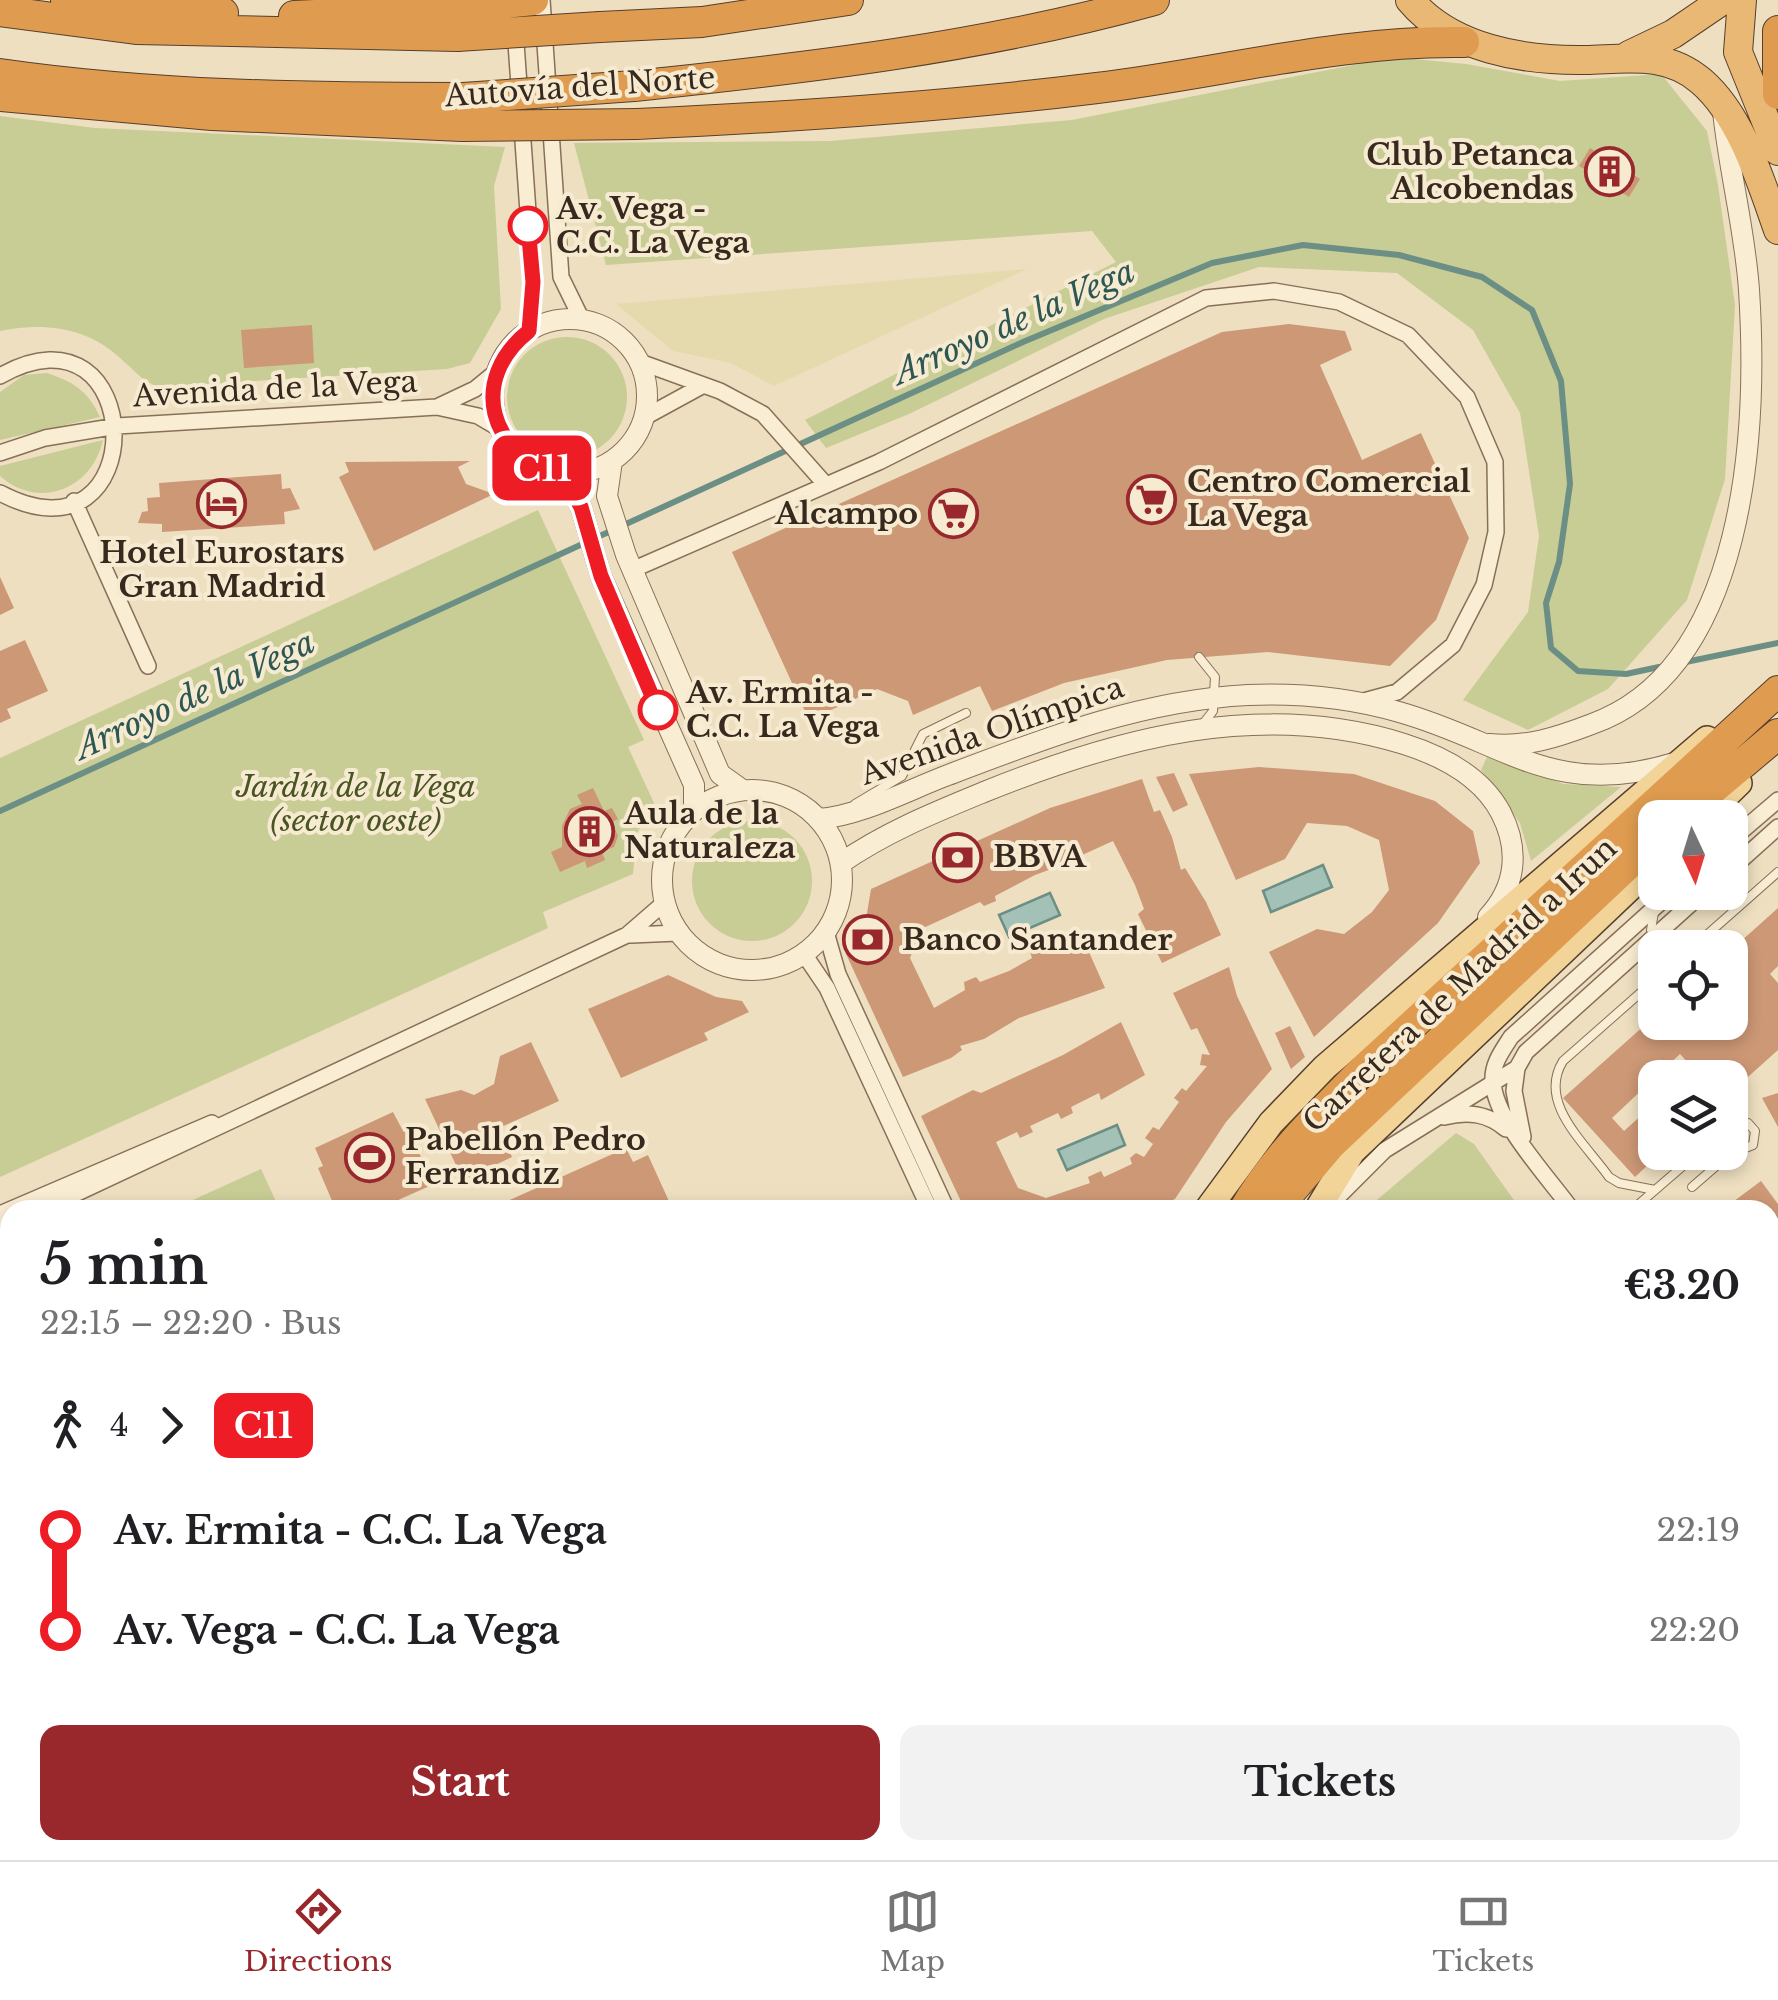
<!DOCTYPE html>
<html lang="en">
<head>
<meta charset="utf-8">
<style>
	:root { --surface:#fff; --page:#f2f2f2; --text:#202124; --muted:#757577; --line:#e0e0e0; --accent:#98282c }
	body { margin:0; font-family:"Libre Baskerville",serif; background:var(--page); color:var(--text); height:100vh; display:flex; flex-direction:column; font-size:38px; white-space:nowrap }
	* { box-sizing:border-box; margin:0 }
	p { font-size:32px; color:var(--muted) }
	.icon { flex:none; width:55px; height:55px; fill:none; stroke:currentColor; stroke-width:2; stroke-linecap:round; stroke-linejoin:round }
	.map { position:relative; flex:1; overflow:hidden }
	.sheet { position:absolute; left:0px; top:1200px; width:1780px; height:660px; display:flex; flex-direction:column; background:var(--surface); border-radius:30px 30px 0 0; box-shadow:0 5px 15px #0003 }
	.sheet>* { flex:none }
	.badge { padding:0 20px; border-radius:15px; font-size:35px; line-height:65px }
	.needle { width:65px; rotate:176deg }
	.tools { position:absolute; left:1638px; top:800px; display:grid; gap:20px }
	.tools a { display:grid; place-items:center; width:110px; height:110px; border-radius:20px; background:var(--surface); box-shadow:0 5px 15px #0003; font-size:50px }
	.map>.badge { position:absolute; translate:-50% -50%; box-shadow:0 0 0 5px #fff }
	.legs { display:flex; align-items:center; gap:15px; height:110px; padding:0 40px; font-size:32px }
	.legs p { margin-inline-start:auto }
	.head { display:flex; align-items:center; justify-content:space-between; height:170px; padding:0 40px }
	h1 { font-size:55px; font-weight:700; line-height:75px }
	.button { display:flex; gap:20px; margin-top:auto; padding:20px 40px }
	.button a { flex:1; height:115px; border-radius:20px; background:var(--accent); color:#fff; font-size:40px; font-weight:700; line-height:115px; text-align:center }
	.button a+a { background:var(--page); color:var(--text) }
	ul { padding:0 40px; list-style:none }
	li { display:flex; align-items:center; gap:35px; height:100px; font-size:38px }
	li i { display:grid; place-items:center; width:15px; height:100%; margin:0 12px; background:currentColor }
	li i::after { content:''; width:25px; height:25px; margin:-12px; border:8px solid; border-radius:50%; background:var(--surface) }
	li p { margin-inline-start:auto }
	li:first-child i { background:linear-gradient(#0000 50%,currentColor 0) }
	li:last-child i { background:linear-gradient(currentColor 50%,#0000 0) }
	.tabs { display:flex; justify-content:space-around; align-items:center; height:140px; border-top:2px solid var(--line); background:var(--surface); font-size:28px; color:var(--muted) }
	.tabs a { display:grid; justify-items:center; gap:5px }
	.tabs .active { color:var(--accent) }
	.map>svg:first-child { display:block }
</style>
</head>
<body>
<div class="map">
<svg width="1778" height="1860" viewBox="0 0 1778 1860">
	<rect width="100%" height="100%" fill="#eedfc1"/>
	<path fill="#e4daae" d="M1027 269 774 386 731 363 673 351 616 304Z"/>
	<path fill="#c8cc95" d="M1394 57 1466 64 1560 81 1661 74 1707 131 1718 185 1735 305 1725 479 1687 600 1608 689 1528 730 1463 700 1528 612 1539 536 1520 413 1473 330 1397 273 1259 267 1104 319 909 414 826 448 805 420 1116 262 1092 231 606 265 574 143 830 141 1072 120Z
		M0 116 95 128 505 147 494 186 501 309 470 363 447 369 158 387C141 380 134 370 120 358 87 327 44 322 0 331Z
		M507 397a60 60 0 1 1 120 0a60 60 0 1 1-120 0Z
		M47 373C74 382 88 391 100 417L0 440V392L24 375Z
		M103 440C92 490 38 510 0 476V466Z
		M538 510 644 740 628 747 654 803 637 833 633 874 543 912 548 928 0 1177V758Z
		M1487 757 1564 784 1621 787 1531 861 1520 823 1481 770Z
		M692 881a60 60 0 1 1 120 0a60 60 0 1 1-120 0Z
		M1456 1133 1474 1144 1521 1210H1365Z
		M261 1169 280 1210H171Z"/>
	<path fill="#a4c1b7" stroke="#6b8f85" stroke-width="2.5" d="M1323 865 1332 887 1271 912 1263 891Z
		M1050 893 1060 915 1009 937 999 915Z
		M1117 1125 1125 1145 1067 1170 1058 1150Z"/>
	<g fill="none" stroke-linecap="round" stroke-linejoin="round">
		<path stroke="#6b8f85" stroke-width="6" d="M1681 663 1778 643
			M0 811 1023 342 1212 263 1303 245 1399 255 1482 277 1532 310 1561 381 1570 484 1559 562 1546 603 1551 648 1578 671 1626 674 1659 667"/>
	</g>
	<path fill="#cd9876" d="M1590 148 1640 179 1629 197 1579 166Z
		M1289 324 1345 331 1352 350 1320 365 1362 460 1421 433 1469 538 1436 620 1390 666 1268 652 1167 660 1064 683 992 711 980 686 913 715 908 701 877 689 809 720 732 552 1222 332Z
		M312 325 314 363 244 368 241 330Z
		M470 461 458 467 466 484 494 494 374 551 339 477 349 472 345 462Z
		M281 474 282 489 290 488 300 509 284 512 285 524 162 532V524L138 523 142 512 148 511 147 498 160 497 159 483Z
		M0 577 14 608 0 615Z
		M25 640 48 691 7 709 11 718 0 723V651Z
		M1259 767 1354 774 1435 801 1473 831 1480 863 1438 923 1314 1037 1269 952 1317 929 1344 934 1372 912 1389 890 1379 840 1347 826 1307 823 1285 859 1236 880 1189 774Z
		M1174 773 1188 805 1173 812 1156 777Z
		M1142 779 1154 812 1160 810 1172 837 1181 870 1185 868 1206 902 1221 935 1162 963 1138 914 1144 909 1135 885 1113 841 1080 856V862L1069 868 1065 864 1035 875 995 896 996 901 984 906 980 902 921 929 910 958 934 1008 965 990 964 982 976 977 980 982 1009 971 1032 958 1030 952 1040 947 1043 951 1080 932 1105 988 1019 1018 984 1039 960 1046 962 1050 951 1058 903 1077 846 954 865 925 871 889 1050 808Z
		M593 788 604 811 612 808 618 819 612 822 618 836 614 847 602 852 605 860 587 868 585 861 560 872 551 852 562 847V826L570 809 582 804 577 795Z
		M1778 908V966L1770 974 1778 983V1050L1730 1093V1078H1683L1693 1068 1680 1054 1612 1118 1624 1131 1655 1103V1152H1662L1635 1177 1563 1098 1655 1016V1022H1730V951Z
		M1229 967 1237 996 1272 1069 1226 1122 1175 1199 1151 1210H965L921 1116 973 1090 981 1093 1063 1055 1121 1022 1145 1075 1101 1100 1099 1093 1071 1107 1073 1113 1061 1119 1058 1113 1030 1126 1033 1132 1020 1138 1017 1132 996 1142 1018 1188 1046 1198 1090 1183 1088 1177 1101 1171 1104 1177 1132 1164 1130 1158 1136 1153 1144 1157 1153 1144 1145 1138 1153 1127 1159 1130 1179 1102 1174 1098 1182 1088 1186 1091 1207 1066 1200 1065 1202 1054 1210 1055 1197 1028 1191 1030 1173 993Z
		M668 975 716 997 742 1001 749 1012 704 1033 708 1040 621 1078 588 1009Z
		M1290 1026 1305 1057 1291 1069 1275 1033Z
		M531 1042 559 1101 499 1128 512 1157 463 1180 425 1099 461 1090 474 1095 494 1084 500 1056Z
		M1778 1093V1127L1762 1098Z
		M393 1112 402 1129 407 1128 434 1184 376 1210H336L318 1168 323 1166 315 1148Z
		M626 1148 633 1162 648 1155 673 1210H487Z
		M1761 1181 1778 1204V1341L1770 1330V1210H1722Z
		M1778 1555V1648L1770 1654V1561Z
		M1778 1703V1783L1770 1789V1709Z
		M27 1850H121L107 1860H10Z
		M176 1850H235L239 1857 244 1856 241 1850H263L272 1860H183Z
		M315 1850H339L348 1860H299L295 1855Z
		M405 1850H462L451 1860H394Z
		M553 1850H591L602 1860H564Z
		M626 1850H659L651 1860H619Z
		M697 1850H836L837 1860H690Z
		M899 1850H1069L1072 1860H1031L1028 1850 1020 1860H900Z
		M1100 1850H1204L1184 1860H1102Z
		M1260 1850H1326L1331 1860H1258L1254 1853Z
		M1559 1850H1676L1662 1860H1545Z"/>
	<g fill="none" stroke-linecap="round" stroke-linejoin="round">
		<defs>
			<path id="service" d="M1199 657 1215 677 1213 711 1202 725
				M855 804 902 776 923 734 966 713
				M1654 912 1651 930 1665 948
				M1692 948 1778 872
				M1655 980 1563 1061C1537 1103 1585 1143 1609 1177L1619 1183 1655 1190
				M1692 1187 1730 1154 1753 1145 1755 1131 1748 1123 1730 1129
				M1632 1210 1699 1152"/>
			<path id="pedestrian" d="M1702 1850 1709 1860"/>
			<path id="minor" d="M542 0 561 277 582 320
				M515 29 533 282 529 331
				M640 362 720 391 763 414 826 485
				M0 376C149 291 155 575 0 493
				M437 407 475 389 497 371
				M645 417 700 387
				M0 453 45 438 117 426 437 407 478 416 500 429
				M74 501 148 666
				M632 570 879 462 1206 298 1274 291 1339 302 1408 335 1467 397 1495 462 1496 532 1484 585 1453 645 1397 692 1360 702
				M1730 841 1778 800
				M1730 870 1778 827
				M826 932 838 974 947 1210
				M631 935 678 933
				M804 954 827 988 930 1210
				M1517 1068 1514 1091 1523 1137
				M1444 1117C1467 1111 1487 1113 1506 1129
				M1332 1203 1385 1150 1517 1068 1526 1052 1704 892
				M41 1210 627 935 664 903
				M1572 1210C1549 1178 1494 1120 1493 1081 1492 1064 1502 1051 1511 1037L1672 892
				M0 1214 212 1123
				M0 1229 10 1224
				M1770 1482 1778 1493
				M1770 1672 1778 1667
				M0 1785 10 1768
				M154 1850 161 1860
				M278 1850 287 1860
				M534 1850 543 1860
				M1085 1850 1088 1860
				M1237 1850 1242 1860
				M122 1860 137 1850
				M475 1860 486 1850
				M671 1860 679 1850
				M1208 1860 1224 1850
				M1503 1860 1517 1850"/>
			<path id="tertiary" d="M493 396a77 77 0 1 1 154 0a77 77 0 1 1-154 0Z
				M612 461 607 496 626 555 720 774 741 789
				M562 473 581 507 601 576 694 785V809
				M1489 744C1525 748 1558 737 1592 724 1747 668 1758 430 1749 290 1745 230 1729 171 1723 111
				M662 880a90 90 0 1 1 180 0a90 90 0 1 1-180 0Z
				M819 819C863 815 908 790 948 775 1045 738 1143 700 1248 695 1298 693 1351 698 1399 712 1506 742 1553 800 1674 763
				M841 863C886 832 933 813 984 792 1118 738 1261 699 1404 744 1442 756 1482 777 1501 813 1520 850 1516 887 1488 917
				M869 1850 870 1860"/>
			<path id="secondary" d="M1351 1850 1356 1860
				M1429 1850 1434 1860"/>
			<path id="primary" d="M1703 818 1739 783
				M1207 1210 1271 1123 1325 1067 1707 739
				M1317 1210 1352 1152 1655 864
				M0 1702 10 1699
				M0 1744 10 1741"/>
			<path id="trunk" d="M1410 0C1451 49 1524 61 1585 60 1627 59 1666 51 1701 81 1741 115 1761 182 1778 230
				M1742 0 1738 52 1778 151
				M1629 55 1673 34 1723 0"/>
			<path id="motorway" d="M66 0 223 13
				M0 11 136 29 457 36
				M294 16 461 8
				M600 27 702 22 848 0
				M1778 31V94
				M0 74C153 96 308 98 463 98
				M634 86C808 68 985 47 1154 0
				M0 96 212 115 462 126
				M637 124C791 117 944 107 1097 88 1220 73 1341 40 1464 42
				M1678 818 1778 734
				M1244 1210C1274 1157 1321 1113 1363 1070L1778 691
				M1275 1210 1331 1144 1655 839
				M1375 1850 1381 1860
				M1404 1850 1410 1860"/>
		</defs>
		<use href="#service" stroke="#887058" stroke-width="10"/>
		<use href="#pedestrian" stroke="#887058" stroke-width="15"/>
		<use href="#minor" stroke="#887058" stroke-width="18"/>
		<use href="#tertiary" stroke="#887058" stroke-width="22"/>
		<use href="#secondary" stroke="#6a513c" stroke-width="25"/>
		<use href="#primary" stroke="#563f2d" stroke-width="28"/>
		<use href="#trunk" stroke="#563f2d" stroke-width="30"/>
		<use href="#motorway" stroke="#563f2d" stroke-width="32"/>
		<use href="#service" stroke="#f9edd4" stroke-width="8"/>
		<use href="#pedestrian" stroke="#f9edd4" stroke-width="12"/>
		<use href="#minor" stroke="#f9edd4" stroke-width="15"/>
		<use href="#tertiary" stroke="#f9edd4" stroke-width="20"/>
		<use href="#secondary" stroke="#f9edd4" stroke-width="22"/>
		<use href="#primary" stroke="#f2d398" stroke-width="25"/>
		<use href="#trunk" stroke="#e8b874" stroke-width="28"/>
		<use href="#motorway" stroke="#df9c50" stroke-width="30"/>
		<defs>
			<path id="motorway-bridge" d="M461 8 533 0
				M457 36 600 27
				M463 98 634 86
				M462 126 637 124"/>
		</defs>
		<use href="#motorway-bridge" stroke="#563f2d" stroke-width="32" stroke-linecap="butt"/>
		<use href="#motorway-bridge" stroke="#df9c50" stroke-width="30"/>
	</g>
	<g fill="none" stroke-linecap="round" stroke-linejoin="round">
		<defs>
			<path id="line-1" d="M528 226 533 282 529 331C468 379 488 456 562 473L581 507 601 576 658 710"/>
		</defs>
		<use href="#line-1" stroke="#fff" stroke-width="22"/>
		<use href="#line-1" stroke="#ee1c25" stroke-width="15"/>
	</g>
	<defs>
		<symbol id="building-ring" viewBox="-11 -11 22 22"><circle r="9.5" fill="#f6ead1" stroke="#98282c" stroke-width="1.5"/><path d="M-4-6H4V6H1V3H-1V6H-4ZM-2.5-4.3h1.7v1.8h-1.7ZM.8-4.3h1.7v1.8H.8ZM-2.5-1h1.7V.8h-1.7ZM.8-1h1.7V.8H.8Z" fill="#98282c"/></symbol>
		<symbol id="supermarket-ring" viewBox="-11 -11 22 22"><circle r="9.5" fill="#f6ead1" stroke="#98282c" stroke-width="1.5"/><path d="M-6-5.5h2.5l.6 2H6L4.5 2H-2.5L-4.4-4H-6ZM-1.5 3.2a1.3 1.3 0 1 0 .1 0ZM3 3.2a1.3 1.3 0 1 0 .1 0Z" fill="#98282c"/></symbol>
		<symbol id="hotel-ring" viewBox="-11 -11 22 22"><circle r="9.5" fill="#f6ead1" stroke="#98282c" stroke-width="1.5"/><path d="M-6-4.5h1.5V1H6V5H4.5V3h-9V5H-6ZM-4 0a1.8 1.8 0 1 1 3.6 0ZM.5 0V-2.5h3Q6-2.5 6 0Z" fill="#98282c"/></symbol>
		<symbol id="bank-ring" viewBox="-11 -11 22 22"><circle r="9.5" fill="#f6ead1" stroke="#98282c" stroke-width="1.5"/><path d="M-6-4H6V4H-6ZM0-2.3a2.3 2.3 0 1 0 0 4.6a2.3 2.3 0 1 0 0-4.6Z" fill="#98282c"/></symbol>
		<symbol id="stadium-ring" viewBox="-11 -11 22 22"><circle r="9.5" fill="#f6ead1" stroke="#98282c" stroke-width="1.5"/><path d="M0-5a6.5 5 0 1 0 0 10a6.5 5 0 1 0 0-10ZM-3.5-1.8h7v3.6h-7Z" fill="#98282c"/></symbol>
	</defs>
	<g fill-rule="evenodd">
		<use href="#building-ring" x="1582" y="144" width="55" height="55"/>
		<use href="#supermarket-ring" x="1124" y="472" width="55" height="55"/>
		<use href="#hotel-ring" x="194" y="476" width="55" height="55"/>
		<use href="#supermarket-ring" x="926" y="486" width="55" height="55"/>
		<use href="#building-ring" x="562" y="804" width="55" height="55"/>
		<use href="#bank-ring" x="930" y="830" width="55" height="55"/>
		<use href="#bank-ring" x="840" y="912" width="55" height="55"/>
		<use href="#stadium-ring" x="342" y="1130" width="55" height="55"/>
	</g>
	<g fill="#fff" stroke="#ee1c25" stroke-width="5">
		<circle cx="528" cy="226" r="18"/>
		<circle cx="658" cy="710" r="18"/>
	</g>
	<g text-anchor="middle" stroke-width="8" stroke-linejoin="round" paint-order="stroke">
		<g font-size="30" fill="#37291d" stroke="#f6ead1">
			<text transform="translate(580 87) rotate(-4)" y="10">Autovía del Norte</text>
			<text transform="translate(275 389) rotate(-3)" y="10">Avenida de la Vega</text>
			<text transform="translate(992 731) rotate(-19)" y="10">Avenida Olímpica</text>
			<text transform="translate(1460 985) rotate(-43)" y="10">Carretera de Madrid a Irun</text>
		</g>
		<g font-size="30" font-weight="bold" fill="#37291d" stroke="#f6ead1" text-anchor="start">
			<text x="1574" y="165" text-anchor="end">Club Petanca<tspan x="1574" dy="34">Alcobendas</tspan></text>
			<text x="1187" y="492">Centro Comercial<tspan x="1187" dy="34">La Vega</tspan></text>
			<text x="918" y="524" text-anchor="end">Alcampo</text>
			<text x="222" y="563" text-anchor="middle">Hotel Eurostars<tspan x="222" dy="34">Gran Madrid</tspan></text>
			<text x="624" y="824">Aula de la<tspan x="624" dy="34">Naturaleza</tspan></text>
			<text x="993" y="867">BBVA</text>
			<text x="902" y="950">Banco Santander</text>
			<text x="405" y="1150">Pabellón Pedro<tspan x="405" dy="34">Ferrandiz</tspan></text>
		</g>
		<g font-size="30" font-weight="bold" fill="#37291d" stroke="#f6ead1" text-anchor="start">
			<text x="556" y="219">Av. Vega -<tspan x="556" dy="34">C.C. La Vega</tspan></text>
			<text x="686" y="703">Av. Ermita -<tspan x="686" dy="34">C.C. La Vega</tspan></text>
		</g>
		<g font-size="30" font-style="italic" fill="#495423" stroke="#f6ead1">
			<text x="356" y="797">Jardín de la Vega<tspan x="356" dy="34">(sector oeste)</tspan></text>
		</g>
		<g font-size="32" font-style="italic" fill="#2c5753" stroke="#f6ead1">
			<text transform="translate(1014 322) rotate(-24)" y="11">Arroyo de la Vega</text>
			<text transform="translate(195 695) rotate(-25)" y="11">Arroyo de la Vega</text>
		</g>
	</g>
</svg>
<div class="tools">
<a><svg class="needle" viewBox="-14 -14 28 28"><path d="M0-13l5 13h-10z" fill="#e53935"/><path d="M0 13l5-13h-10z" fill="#757577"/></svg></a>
<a><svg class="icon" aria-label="locate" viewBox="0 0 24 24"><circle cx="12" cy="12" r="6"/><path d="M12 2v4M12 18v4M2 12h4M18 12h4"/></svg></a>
<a><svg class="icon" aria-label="layers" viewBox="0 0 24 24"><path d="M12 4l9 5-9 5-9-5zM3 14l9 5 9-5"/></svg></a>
</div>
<b class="badge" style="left:542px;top:468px;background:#ee1c25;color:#fff">C11</b>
<section class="sheet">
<div class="head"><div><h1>5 min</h1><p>22:15 – 22:20 · Bus</p></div><b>€3.20</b></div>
<div class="legs"><svg class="icon" aria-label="walk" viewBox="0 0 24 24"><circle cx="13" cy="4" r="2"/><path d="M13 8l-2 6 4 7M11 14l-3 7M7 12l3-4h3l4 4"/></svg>4<svg class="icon" aria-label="forward" viewBox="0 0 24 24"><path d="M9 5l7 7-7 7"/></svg><b class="badge" style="background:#ee1c25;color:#fff">C11</b></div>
<ul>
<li><i style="color:#ee1c25"></i><b>Av. Ermita - C.C. La Vega</b><p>22:19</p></li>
<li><i style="color:#ee1c25"></i><b>Av. Vega - C.C. La Vega</b><p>22:20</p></li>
</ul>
<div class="button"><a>Start</a><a>Tickets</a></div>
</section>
</div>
<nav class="tabs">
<a class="active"><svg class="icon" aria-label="directions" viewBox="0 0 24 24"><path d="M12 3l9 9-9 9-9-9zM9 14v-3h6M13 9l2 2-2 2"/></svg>Directions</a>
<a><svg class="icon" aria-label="map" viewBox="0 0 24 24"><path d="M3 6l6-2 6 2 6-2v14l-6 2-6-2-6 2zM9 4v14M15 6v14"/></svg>Map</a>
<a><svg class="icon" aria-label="tickets" viewBox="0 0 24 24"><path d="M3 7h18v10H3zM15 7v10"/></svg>Tickets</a>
</nav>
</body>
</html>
